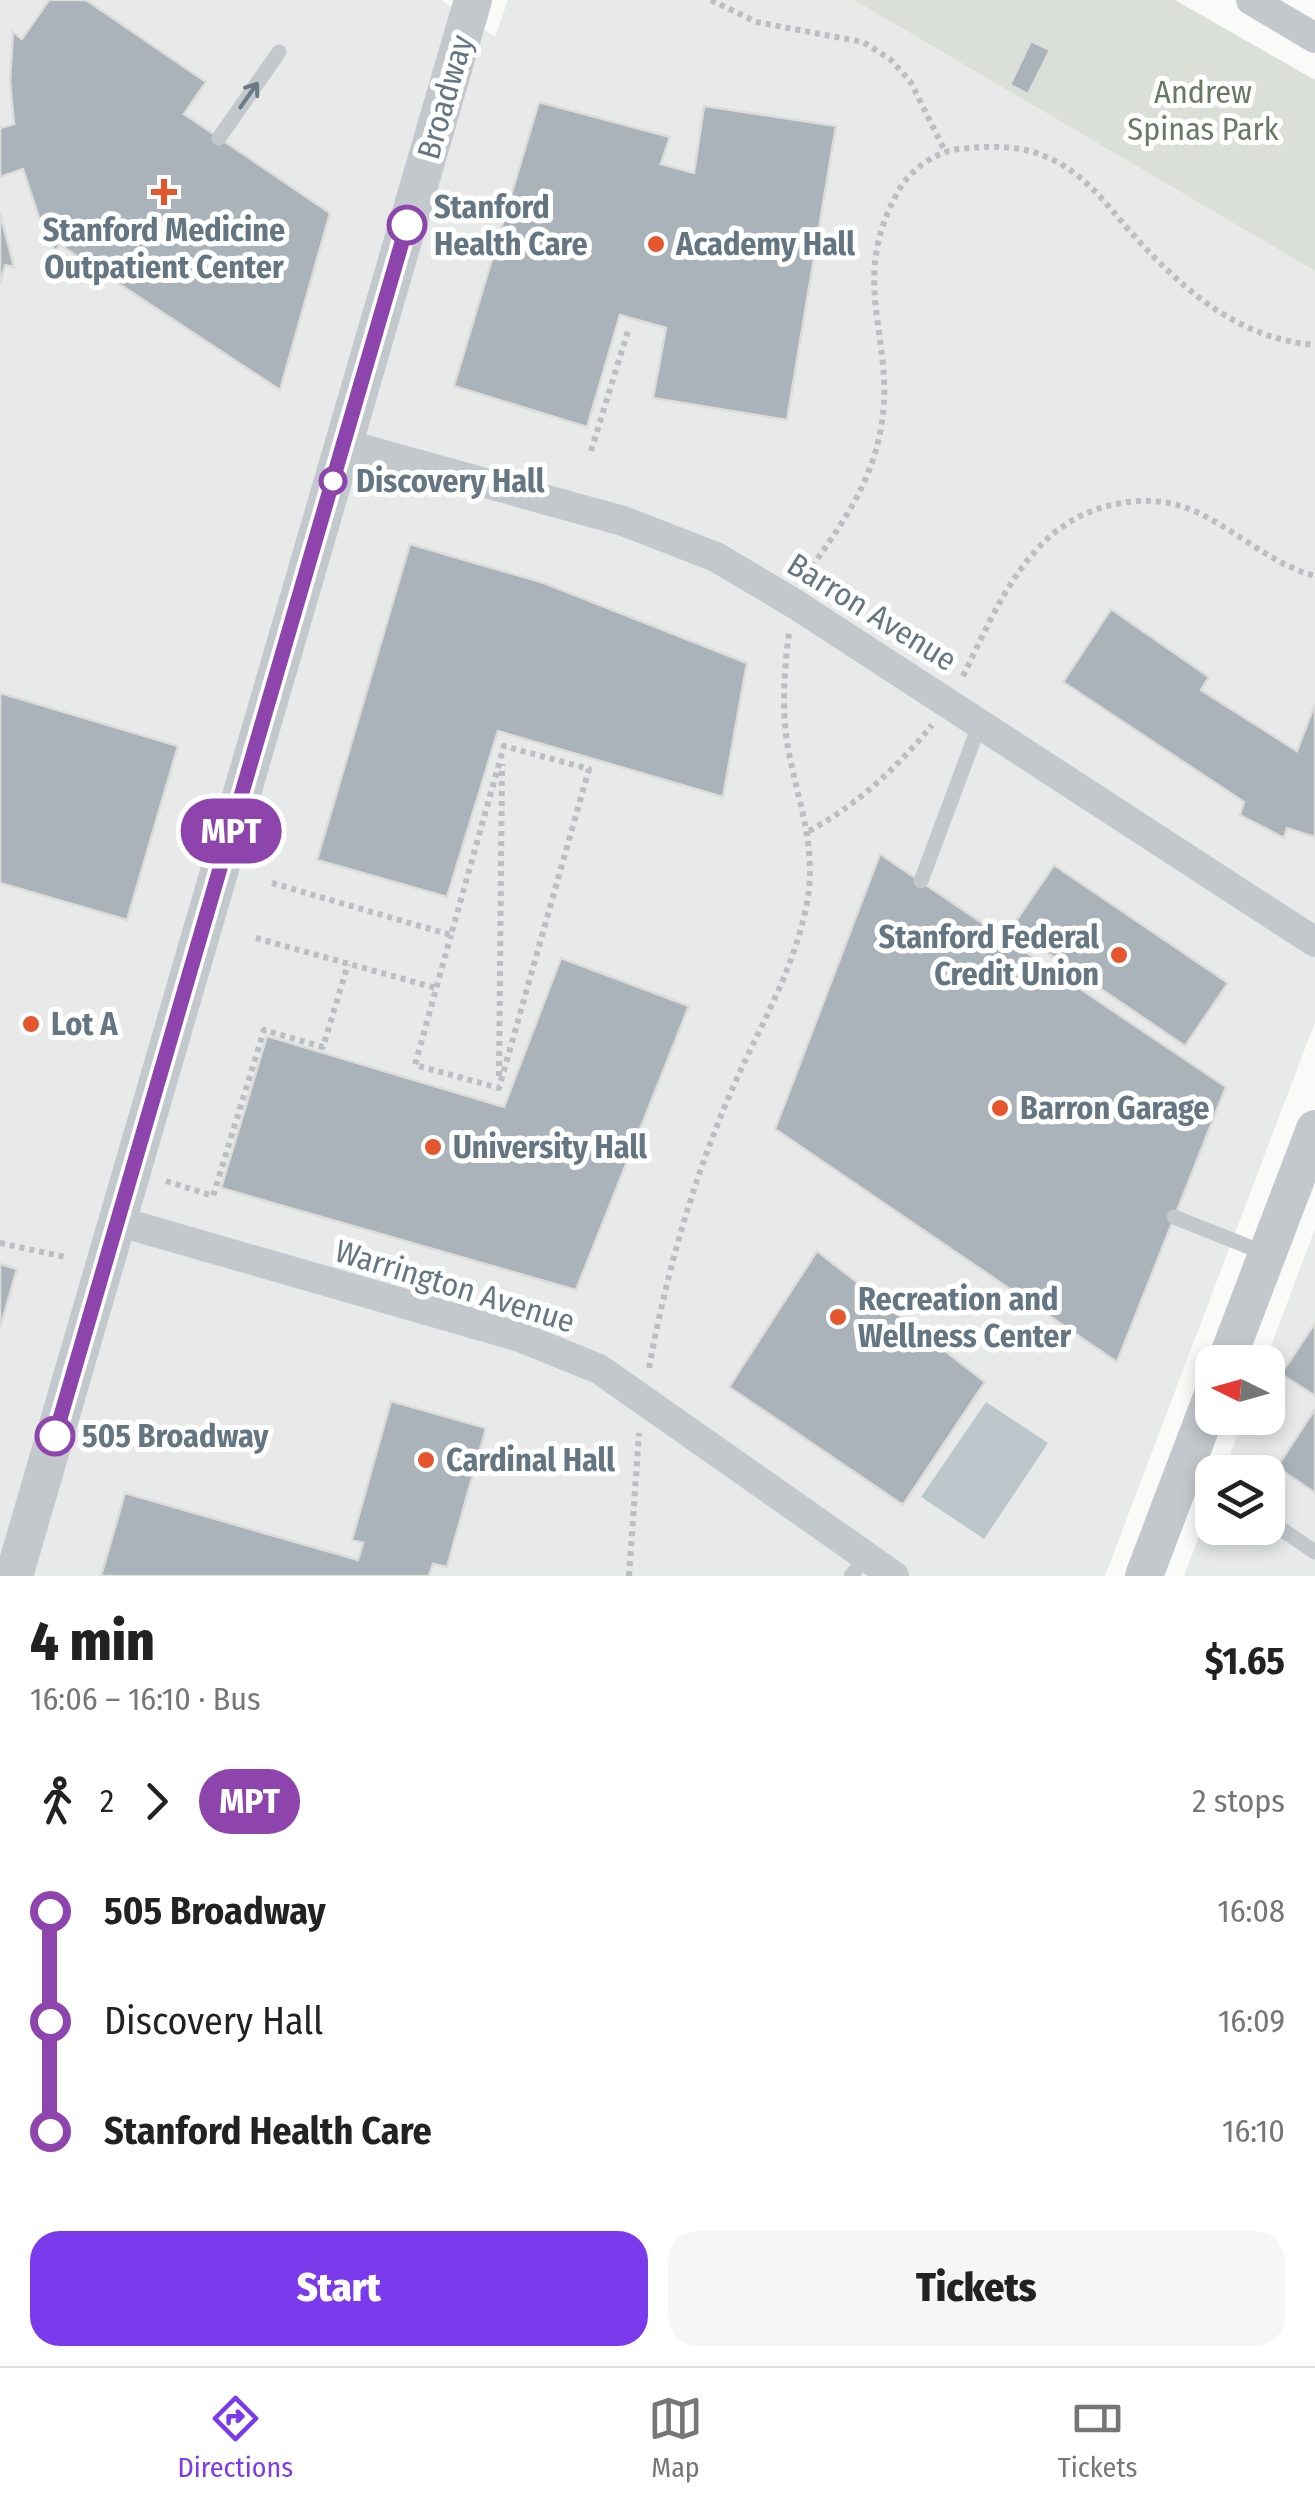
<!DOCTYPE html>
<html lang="en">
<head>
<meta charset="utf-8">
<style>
	:root { --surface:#fff; --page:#f6f6f6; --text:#222; --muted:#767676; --line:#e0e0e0; --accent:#7c3aed }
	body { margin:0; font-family:"Fira Sans Condensed",sans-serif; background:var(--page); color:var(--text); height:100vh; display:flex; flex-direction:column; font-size:38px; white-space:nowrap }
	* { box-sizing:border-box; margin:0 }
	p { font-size:32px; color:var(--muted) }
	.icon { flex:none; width:55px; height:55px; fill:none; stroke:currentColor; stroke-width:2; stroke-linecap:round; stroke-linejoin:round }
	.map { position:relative; height:1576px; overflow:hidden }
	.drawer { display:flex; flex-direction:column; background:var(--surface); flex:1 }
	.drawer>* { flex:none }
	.badge { padding:0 20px; border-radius:32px; font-size:35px; line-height:65px }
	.needle { width:65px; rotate:275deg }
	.fabs { position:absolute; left:1195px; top:1345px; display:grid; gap:20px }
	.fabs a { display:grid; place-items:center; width:90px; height:90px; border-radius:20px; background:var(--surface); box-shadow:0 5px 15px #0003; font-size:50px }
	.map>.badge { position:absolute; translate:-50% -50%; box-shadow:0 0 0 5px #fff }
	.legs { display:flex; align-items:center; gap:15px; height:110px; padding:0 30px; font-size:32px }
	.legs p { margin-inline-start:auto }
	.headline { display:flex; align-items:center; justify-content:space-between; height:170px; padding:0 30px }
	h1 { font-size:55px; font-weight:800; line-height:75px }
	.primary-button { display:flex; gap:20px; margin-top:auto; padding:20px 30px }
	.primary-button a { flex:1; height:115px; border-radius:30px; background:var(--accent); color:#fff; font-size:40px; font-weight:800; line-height:115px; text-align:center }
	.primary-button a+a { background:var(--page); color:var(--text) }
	ul { padding:0 30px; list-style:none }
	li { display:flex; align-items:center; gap:35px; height:110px; font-size:38px }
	li i { display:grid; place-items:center; width:15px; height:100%; margin:0 12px; background:currentColor }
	li i::after { content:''; width:25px; height:25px; margin:-12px; border:8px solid; border-radius:50%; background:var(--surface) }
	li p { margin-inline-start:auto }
	li:first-child i { background:linear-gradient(#0000 50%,currentColor 0) }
	li:last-child i { background:linear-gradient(currentColor 50%,#0000 0) }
	.dock { display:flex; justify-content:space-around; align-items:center; height:140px; border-top:2px solid var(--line); background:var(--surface); font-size:28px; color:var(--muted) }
	.dock a { display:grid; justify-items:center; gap:5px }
	.dock .current { color:var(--accent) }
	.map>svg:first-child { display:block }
</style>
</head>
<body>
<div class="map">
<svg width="1315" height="1576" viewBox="0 0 1315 1576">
	<rect width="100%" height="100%" fill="#fafaf8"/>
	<path fill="#e8e9e9" d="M0 0H441L495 37 508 0H854L1315 271V1022L1105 1576H0Z
		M1315 1229V1576H1184L1212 1501V1528H1268V1472H1223L1244 1418H1268V1362H1265Z"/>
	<path fill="#dadfd7" d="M854 0H1175L1315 80V271Z"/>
	<path fill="#bbc7cb" d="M986 1402 1048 1443 984 1539 921 1497Z"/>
	<path fill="#aab3b9" stroke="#dcdcda" stroke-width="2.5" d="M49 0H86L206 82 184 114 330 213 280 390 60 245 55 251 38 215 23 169 0 177V128L14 124 10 81 13 32 22 39Z
		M1031 41 1050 50 1028 94 1010 85Z
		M539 102 670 137 661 164 694 173 704 106 836 126 787 420 653 398 666 328 620 315 587 427 454 386Z
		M0 213 14 267 5 265 0 285Z
		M410 544 544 583 747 663 723 797 498 731 447 897 317 860Z
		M1111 609 1209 677 1201 690 1297 751 1315 704V837L1287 828 1284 838 1240 815 1244 802 1063 682Z
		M0 693 178 746 127 920 0 883Z
		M880 854 1226 1087 1117 1362 775 1129Z
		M1054 865 1228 983 1185 1046 1011 928Z
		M561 958 689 1006 576 1290 221 1188 267 1036 504 1107Z
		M817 1251 985 1382 903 1505 729 1387Z
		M0 1264 17 1269 0 1328Z
		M1315 1323V1396L1281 1374Z
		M391 1401 486 1428 447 1567 433 1564 429 1576H101L125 1493 358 1560 363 1543 352 1540Z
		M1315 1409V1493L1277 1467Z"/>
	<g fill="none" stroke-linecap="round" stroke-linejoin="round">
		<path stroke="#bbbfc2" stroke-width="6" stroke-dasharray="5 5" stroke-linecap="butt" d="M711 0 756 22 863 42 890 59 910 81 945 151
			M591 451 628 331
			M806 575C839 528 871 486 881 428 897 339 846 283 899 190 911 169 935 152 959 149 993 145 1025 145 1055 161 1085 176 1105 202 1127 228 1179 286 1234 338 1315 345
			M963 676C997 607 1029 523 1112 505 1137 499 1162 499 1187 508 1231 525 1269 564 1315 576
			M809 831C857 805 898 767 932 725
			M272 883 451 935 504 746 589 769 499 1088 415 1065 451 935
			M256 938 436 988
			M499 1076 502 764
			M166 1181 213 1196 264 1030 323 1047 348 964
			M0 1243 65 1257
			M649 1368C667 1270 694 1176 734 1085 761 1024 794 970 807 903 817 849 799 805 789 753 781 713 784 673 789 632
			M629 1576 639 1433"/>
		<path stroke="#c3c8cc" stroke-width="15" d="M219 138 279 52
			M921 881 980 723
			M1174 1217 1267 1254
			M1186 1465 1212 1483
			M1268 1520 1315 1552
			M851 1576 866 1557"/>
		<path stroke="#c3c8cc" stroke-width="30" d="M1251 0 1315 38
			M344 444 623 521 716 557 795 604 1315 942
			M117 1221 520 1337 599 1369 894 1576"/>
		<path stroke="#c3c8cc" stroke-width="38" d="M1226 1362 1315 1129
			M14 1576 473 0
			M1144 1576 1212 1397"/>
	</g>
	<defs><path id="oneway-shaft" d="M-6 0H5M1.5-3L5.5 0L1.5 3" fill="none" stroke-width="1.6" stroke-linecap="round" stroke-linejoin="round" transform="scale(2.5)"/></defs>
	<use stroke="#6a7a87" href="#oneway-shaft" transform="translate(249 95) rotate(-55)"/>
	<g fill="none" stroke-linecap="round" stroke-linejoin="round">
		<defs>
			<path id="line-1" d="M55 1436 407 225"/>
		</defs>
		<use href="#line-1" stroke="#fff" stroke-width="22"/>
		<use href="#line-1" stroke="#8e44ad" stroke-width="15"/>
	</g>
	<g fill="#e4572e" stroke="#fff" stroke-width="4">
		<path d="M159 177h10v10h10v10h-10v10h-10v-10h-10v-10h10z"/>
		<circle cx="656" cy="244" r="10"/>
		<circle cx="1119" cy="955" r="10"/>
		<circle cx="31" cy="1024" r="10"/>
		<circle cx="1000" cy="1108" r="10"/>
		<circle cx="433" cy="1147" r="10"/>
		<circle cx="838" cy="1317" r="10"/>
		<circle cx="426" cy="1460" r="10"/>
	</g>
	<g fill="#fff" stroke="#8e44ad" stroke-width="5">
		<circle cx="407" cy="225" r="18"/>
		<circle cx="333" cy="481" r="12"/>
		<circle cx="55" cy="1436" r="18"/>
	</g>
	<g text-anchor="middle" stroke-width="10" stroke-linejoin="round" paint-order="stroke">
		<g font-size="32" fill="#687a64" stroke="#fff">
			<text x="1203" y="103">Andrew<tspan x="1203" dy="37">Spinas Park</tspan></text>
		</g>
		<g font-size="32" fill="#657683" stroke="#fff">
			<text transform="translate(445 97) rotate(-74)" y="11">Broadway</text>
			<text transform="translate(872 612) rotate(32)" y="11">Barron Avenue</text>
			<text transform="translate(455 1286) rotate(17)" y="11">Warrington Avenue</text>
		</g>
		<g font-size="32" font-weight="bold" fill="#657683" stroke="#fff" text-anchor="start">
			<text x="434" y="218">Stanford<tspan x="434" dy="37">Health Care</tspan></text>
			<text x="356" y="492">Discovery Hall</text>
			<text x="82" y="1447">505 Broadway</text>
		</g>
		<g font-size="32" font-weight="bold" fill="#657683" stroke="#fff" text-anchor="start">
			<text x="164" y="241" text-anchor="middle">Stanford Medicine<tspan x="164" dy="37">Outpatient Center</tspan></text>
			<text x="676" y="255">Academy Hall</text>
			<text x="1099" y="948" text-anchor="end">Stanford Federal<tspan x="1099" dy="37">Credit Union</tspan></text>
			<text x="51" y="1035">Lot A</text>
			<text x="1020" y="1119">Barron Garage</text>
			<text x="453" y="1158">University Hall</text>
			<text x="858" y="1310">Recreation and<tspan x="858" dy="37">Wellness Center</tspan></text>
			<text x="446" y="1471">Cardinal Hall</text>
		</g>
	</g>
</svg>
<div class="fabs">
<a><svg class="needle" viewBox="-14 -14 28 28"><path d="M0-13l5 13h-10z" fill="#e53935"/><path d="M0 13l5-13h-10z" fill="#767676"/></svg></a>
<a><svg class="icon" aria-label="layers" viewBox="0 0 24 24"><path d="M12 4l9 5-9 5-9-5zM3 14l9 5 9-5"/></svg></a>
</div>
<b class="badge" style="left:231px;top:831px;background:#8e44ad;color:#fff">MPT</b>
</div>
<section class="drawer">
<div class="headline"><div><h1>4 min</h1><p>16:06 – 16:10 · Bus</p></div><b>$1.65</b></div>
<div class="legs"><svg class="icon" aria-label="walk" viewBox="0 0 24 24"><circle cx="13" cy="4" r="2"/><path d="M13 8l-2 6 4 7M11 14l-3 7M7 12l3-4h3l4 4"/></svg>2<svg class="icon" aria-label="forward" viewBox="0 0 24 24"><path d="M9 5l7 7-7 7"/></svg><b class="badge" style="background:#8e44ad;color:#fff">MPT</b><p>2 stops</p></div>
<ul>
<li><i style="color:#8e44ad"></i><b>505 Broadway</b><p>16:08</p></li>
<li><i style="color:#8e44ad"></i><span>Discovery Hall</span><p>16:09</p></li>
<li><i style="color:#8e44ad"></i><b>Stanford Health Care</b><p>16:10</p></li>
</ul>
<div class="primary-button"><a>Start</a><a>Tickets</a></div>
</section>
<nav class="dock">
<a class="current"><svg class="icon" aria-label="directions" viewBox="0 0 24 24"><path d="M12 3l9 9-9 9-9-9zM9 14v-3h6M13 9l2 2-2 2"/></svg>Directions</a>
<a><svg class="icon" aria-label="map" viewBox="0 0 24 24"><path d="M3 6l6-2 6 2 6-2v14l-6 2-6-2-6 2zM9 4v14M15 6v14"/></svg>Map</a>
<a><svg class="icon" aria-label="tickets" viewBox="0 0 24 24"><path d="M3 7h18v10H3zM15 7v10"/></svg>Tickets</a>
</nav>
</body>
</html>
